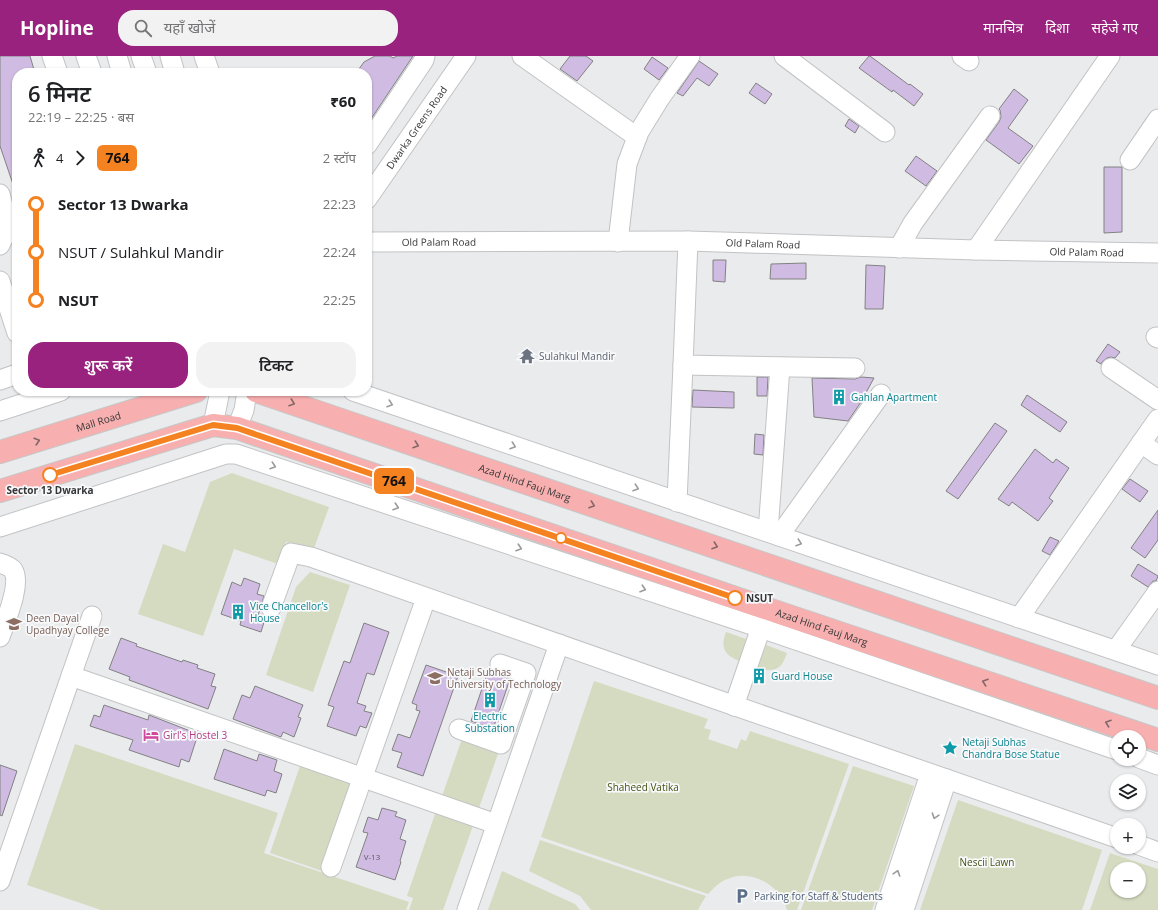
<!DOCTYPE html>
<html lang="hi">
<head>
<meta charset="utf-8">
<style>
	:root { --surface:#fff; --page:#f2f2f2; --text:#202124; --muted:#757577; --accent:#98227e }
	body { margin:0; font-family:"Open Sans","Noto Sans Devanagari",sans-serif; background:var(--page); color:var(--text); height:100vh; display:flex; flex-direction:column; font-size:15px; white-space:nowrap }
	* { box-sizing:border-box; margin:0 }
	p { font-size:13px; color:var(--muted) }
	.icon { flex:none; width:22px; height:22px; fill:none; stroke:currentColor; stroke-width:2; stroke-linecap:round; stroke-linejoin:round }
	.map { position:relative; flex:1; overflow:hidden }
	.side { position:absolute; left:12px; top:12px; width:360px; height:328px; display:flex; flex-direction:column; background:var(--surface); border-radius:16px; box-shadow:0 1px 3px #0004 }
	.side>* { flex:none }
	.badge { padding:0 8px; border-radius:6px; font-size:14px; line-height:26px }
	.controls { position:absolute; left:1110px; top:674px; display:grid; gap:8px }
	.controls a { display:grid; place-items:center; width:36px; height:36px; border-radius:50%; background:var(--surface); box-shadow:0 1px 3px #0004; font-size:20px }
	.map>.badge { position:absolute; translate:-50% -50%; box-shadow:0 0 0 2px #fff }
	.legs { display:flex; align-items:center; gap:6px; height:44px; padding:0 16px; font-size:13px }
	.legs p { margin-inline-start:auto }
	.summary { display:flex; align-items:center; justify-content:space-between; height:68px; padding:0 16px }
	h1 { font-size:22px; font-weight:600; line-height:30px }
	.button { display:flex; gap:8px; margin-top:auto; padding:8px 16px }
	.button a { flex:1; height:46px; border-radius:16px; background:var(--accent); color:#fff; font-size:16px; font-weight:600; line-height:46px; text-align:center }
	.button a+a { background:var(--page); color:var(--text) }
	ul { padding:0 16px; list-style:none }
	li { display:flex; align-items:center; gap:14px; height:48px; font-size:15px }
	li i { display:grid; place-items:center; width:6px; height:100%; margin:0 5px; background:currentColor }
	li i::after { content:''; width:10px; height:10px; margin:-5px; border:3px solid; border-radius:50%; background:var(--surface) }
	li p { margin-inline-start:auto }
	li:first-child i { background:linear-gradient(#0000 50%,currentColor 0) }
	li:last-child i { background:linear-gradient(currentColor 50%,#0000 0) }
	header { display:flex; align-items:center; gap:24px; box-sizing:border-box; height:56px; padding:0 20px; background:var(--accent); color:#fff }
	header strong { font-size:19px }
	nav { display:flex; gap:22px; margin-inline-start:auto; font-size:14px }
	.search { width:280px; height:36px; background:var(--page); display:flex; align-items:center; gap:10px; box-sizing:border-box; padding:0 14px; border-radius:16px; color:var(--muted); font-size:15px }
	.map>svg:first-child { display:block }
</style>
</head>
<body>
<header>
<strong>Hopline</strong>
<div class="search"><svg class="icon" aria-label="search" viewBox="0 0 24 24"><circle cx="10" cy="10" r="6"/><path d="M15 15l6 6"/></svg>यहाँ खोजें</div>
<nav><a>मानचित्र</a><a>दिशा</a><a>सहेजे गए</a></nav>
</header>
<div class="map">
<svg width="1158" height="854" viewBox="0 0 1158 854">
	<rect width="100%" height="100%" fill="#eaebed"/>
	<path fill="#d5dbc0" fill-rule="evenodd" d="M232 417 329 451 313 495 286 486 278 508 234 493 203 580 138 558 163 488 185 496 210 426Z
		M310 516 350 529 313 636 266 619 296 531Z
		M726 576 746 583 739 605C724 599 720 591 726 576Z
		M766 589 787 597C782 613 775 617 758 612Z
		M594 625 708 663 704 672 711 674 708 683 737 693 741 683 746 685 750 675 849 708 797 854H787C780 829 750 811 725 824 718 827 713 833 708 838L541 781Z
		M463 680 500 692 479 752 442 740Z
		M75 688 278 757 264 797 409 846 406 854H101L27 829Z
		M301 707 354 725 322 815 270 797Z
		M853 710 914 730 872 854H801Z
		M958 744 1102 794 1082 854H920Z
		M436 755 474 767 443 854H409L413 842 407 840Z
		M540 784 706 840 700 850 698 854H591L580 840 529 815Z
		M1110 797 1158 813V854H1090ZM1117 813H1139V835H1117Z
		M502 815 575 848 580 854H488Z"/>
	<path fill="#d0bce2" stroke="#828182" d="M0 0H30L35 17H17V134H15L0 90Z
		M375 0H390L393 2 397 0H413L367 69V17H356L364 6Z
		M570 0H586L593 5 577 25 560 13Z
		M869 0H870L909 29 910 28 923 38 914 50 893 34 892 36 859 12Z
		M652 1 668 12 659 24 644 13Z
		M699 5 718 18 709 30 697 22 683 40 677 37Z
		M756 27 772 38 765 48 749 37Z
		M1014 33 1028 44 1008 72 1033 90 1019 108 986 84 999 66 1001 61 1000 54 999 53Z
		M849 63 859 70 855 77 845 70Z
		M916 100 937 115 926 130 905 115Z
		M1104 111H1122V176L1104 177Z
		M713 204H726L725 226 713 225Z
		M806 207V223H770L771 208Z
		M866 209 885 210 883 253H865Z
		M1108 288 1120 296 1115 302 1111 301 1107 302 1102 306 1101 308 1096 305Z
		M757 321H768L767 340H757Z
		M861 321 874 322 861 346 848 365 814 361 812 322 855 323Z
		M693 334 734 336V352L692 351Z
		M1027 339 1067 366 1060 376 1021 349Z
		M995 367 1007 375 958 443 946 435Z
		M755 378 764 379 763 399 754 398Z
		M1035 393 1053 407 1056 403 1069 412 1049 442 1053 445 1038 465 1012 446 1009 450 998 443Z
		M1130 423 1148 435 1140 446 1122 433Z
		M1158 454V484L1145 502 1131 492Z
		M1050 481 1059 485 1050 499 1042 495Z
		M1138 508 1158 520 1156 525H1153L1148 531 1131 520Z
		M244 522 260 528 257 538 264 540 258 560 265 563 261 576 240 569 241 565 221 558 232 526 241 530Z
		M364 567 389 576 374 619 367 617 357 647 366 650 364 655 372 657 366 672 360 670 356 680 327 670 334 651 328 649 344 605 350 607Z
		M121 582 137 588 136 590 182 606 183 604 198 609 197 612 215 618 211 630 216 631 208 653 129 624 130 621 109 613Z
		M426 609 458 620 423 720 397 711 402 697 392 694 398 678 410 682 420 655 416 654 417 649 412 647Z
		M489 612 496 618 510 623 493 673 471 665Z
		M255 630 303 649 298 661 301 662 294 681 283 676 281 681 233 663 242 639 250 642Z
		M104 649 148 664 149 659 198 678 189 706 181 703 179 711 129 694 133 684 90 670 94 659 100 661Z
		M224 693 257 705 259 698 277 704 274 715 282 718 276 737 267 734 265 740 214 723Z
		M0 709 17 715 2 760 0 759Z
		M382 752 397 756 395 760 406 764 400 783 406 785 400 805 401 806 395 824 356 811 368 777 363 776 368 761 378 764Z"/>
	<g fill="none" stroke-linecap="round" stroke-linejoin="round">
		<defs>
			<g id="minor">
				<path d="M52 0 58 17"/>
				<path d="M86 0 92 17"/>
				<path d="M117 0 122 17"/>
				<path d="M141 0 147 17"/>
				<path d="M170 0 175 17"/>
				<path d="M204 0 210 17"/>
				<path d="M522 0 637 81"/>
				<path d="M784 0 885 76"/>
				<path d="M962 0 969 5"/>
				<path d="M367 89 424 4 425 0"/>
				<path d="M1130 104 1158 63"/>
				<path d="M0 138C4 152 4 164 17 172"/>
				<path id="s1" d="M367 143 466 0"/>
				<path d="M688 185 683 309 855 312"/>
				<path id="s2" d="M367 186 688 185 976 194 1158 197"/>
				<path d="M618 186 627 108 639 76 660 42 690 0"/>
				<path d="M0 189 10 168"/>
				<path d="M899 192 913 167 990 60"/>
				<path d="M976 194 1110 0"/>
				<path d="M0 225 17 277"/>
				<path d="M1156 281 1158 282"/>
				<path d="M1111 312 1158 344"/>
				<path d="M0 324 17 318"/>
				<path d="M353 335 1158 609"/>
				<path d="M0 355 61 335"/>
				<path d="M213 369 220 335"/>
				<path d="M237 372 244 354 247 335"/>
				<path d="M1141 387 1158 399"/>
				<path d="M677 446 683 309"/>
				<path d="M0 471 226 398H236L761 572 1117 694"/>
				<path d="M768 476 780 311"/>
				<path d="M779 480 881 338"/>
				<path d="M0 507C5 509 10 510 13 514 22 528 5 566 0 581"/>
				<path d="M271 552 291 497 311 501 718 644 1117 782"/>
				<path d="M1019 562 1158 363"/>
				<path d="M1116 594 1158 535"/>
				<path d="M71 620 92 560"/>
				<path d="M734 650 765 560"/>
				<path d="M459 673 501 688 526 617 500 608"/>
				<path d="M1139 702 1158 709"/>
				<path d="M1139 789 1158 796"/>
				<path d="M331 811 426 542"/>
				<path d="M0 825 71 620 496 768"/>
				<path d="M467 854 559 588"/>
				<path d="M885 854 930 718"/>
				<path d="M904 854 947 723"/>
			</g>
			<g id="major">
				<path id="s3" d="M256 335 1158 642"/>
				<path id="s4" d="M0 396 196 335"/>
				<path id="s5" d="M0 435 213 369 237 372 765 552 1158 684"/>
			</g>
		</defs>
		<use href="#minor" stroke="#c2c3c5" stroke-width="21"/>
		<use href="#major" stroke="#c7c7c7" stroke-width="24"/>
		<use href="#minor" stroke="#fff" stroke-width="19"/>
		<use href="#major" stroke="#f7b0af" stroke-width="22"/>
	</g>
	<defs><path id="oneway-chevron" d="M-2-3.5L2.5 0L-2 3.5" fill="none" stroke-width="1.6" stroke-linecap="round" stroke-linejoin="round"/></defs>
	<g stroke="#846768">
		<use href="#oneway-chevron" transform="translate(292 347) rotate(19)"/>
		<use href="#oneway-chevron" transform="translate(37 385) rotate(-17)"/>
		<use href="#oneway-chevron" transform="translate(416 389) rotate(19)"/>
		<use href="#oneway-chevron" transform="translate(592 449) rotate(19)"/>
		<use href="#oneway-chevron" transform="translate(715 490) rotate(19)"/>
		<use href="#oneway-chevron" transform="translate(985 626) rotate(-161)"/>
		<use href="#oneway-chevron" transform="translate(1108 667) rotate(-161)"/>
	</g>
	<g stroke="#9b9b9c">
		<use href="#oneway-chevron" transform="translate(390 348) rotate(19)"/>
		<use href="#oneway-chevron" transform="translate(513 390) rotate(19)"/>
		<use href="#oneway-chevron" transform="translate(273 410) rotate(18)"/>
		<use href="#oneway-chevron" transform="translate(636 432) rotate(19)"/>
		<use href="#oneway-chevron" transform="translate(396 451) rotate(18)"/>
		<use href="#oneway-chevron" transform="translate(799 487) rotate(19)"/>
		<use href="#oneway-chevron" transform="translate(519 492) rotate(18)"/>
		<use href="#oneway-chevron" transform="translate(643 533) rotate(18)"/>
		<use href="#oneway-chevron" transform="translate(935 760) rotate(108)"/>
		<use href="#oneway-chevron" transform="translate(897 817) rotate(-72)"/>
	</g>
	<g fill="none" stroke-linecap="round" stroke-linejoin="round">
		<defs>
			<path id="line-1" d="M50 419 213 369 237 372 735 542"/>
		</defs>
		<use href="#line-1" stroke="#fff" stroke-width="9"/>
		<use href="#line-1" stroke="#f58220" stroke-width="6"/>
	</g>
	<defs>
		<symbol id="temple-bare" viewBox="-9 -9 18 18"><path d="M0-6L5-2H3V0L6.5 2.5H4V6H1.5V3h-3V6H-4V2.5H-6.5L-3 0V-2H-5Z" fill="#6b7280" stroke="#f8f9fb" stroke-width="2.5" paint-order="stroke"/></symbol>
		<symbol id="building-bare" viewBox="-9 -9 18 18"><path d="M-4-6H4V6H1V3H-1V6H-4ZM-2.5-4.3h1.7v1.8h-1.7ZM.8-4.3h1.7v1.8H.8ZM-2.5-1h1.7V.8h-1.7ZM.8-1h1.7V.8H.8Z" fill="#0f9aa8" stroke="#f8f9fb" stroke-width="2.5" paint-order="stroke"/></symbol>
		<symbol id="university-bare" viewBox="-9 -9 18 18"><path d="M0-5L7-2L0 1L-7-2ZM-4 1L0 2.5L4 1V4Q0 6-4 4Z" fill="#8d6e63" stroke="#f8f9fb" stroke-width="2.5" paint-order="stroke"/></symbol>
		<symbol id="hotel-bare" viewBox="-9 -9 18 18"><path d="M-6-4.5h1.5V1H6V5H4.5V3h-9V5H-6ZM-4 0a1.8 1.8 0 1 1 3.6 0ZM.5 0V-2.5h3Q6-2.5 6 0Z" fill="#d1479c" stroke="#f8f9fb" stroke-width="2.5" paint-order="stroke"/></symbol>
		<symbol id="sight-bare" viewBox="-9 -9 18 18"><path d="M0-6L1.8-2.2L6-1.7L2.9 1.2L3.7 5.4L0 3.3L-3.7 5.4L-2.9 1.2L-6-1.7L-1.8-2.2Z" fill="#0f9aa8" stroke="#f8f9fb" stroke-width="2.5" paint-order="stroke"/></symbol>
		<symbol id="parking-bare" viewBox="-9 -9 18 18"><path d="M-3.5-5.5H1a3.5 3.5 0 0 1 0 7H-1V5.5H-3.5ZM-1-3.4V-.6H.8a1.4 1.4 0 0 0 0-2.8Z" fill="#5c6f8a" stroke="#f8f9fb" stroke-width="2.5" paint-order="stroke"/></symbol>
	</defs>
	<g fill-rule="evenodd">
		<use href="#temple-bare" x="516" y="289" width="22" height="22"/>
		<use href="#building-bare" x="828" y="330" width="22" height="22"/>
		<use href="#building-bare" x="227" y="545" width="22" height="22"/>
		<use href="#university-bare" x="3" y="557" width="22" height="22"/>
		<use href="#building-bare" x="748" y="609" width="22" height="22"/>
		<use href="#university-bare" x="424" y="611" width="22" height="22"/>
		<use href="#building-bare" x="479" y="633" width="22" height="22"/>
		<use href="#hotel-bare" x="140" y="668" width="22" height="22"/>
		<use href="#sight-bare" x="939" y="681" width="22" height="22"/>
		<use href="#parking-bare" x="731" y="829" width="22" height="22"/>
	</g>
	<g fill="#fff" stroke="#f58220" stroke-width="2">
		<circle cx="50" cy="419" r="7"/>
		<circle cx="561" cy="482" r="5"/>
		<circle cx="735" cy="542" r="7"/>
	</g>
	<g text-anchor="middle" stroke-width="3.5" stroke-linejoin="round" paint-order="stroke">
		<g font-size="8" fill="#5d5862">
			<text x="372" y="804">V-13</text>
		</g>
		<g font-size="10" fill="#373738" stroke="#f8f9fb">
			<text dy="4" stroke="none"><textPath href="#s1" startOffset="87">Dwarka Greens Road</textPath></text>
			<text dy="4" stroke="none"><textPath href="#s2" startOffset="72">Old Palam Road</textPath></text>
			<text dy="4" stroke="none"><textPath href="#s2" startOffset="396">Old Palam Road</textPath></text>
			<text dy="4" stroke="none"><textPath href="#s2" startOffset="720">Old Palam Road</textPath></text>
			<text dy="4" stroke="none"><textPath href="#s4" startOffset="103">Mall Road</textPath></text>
			<text dy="4" stroke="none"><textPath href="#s3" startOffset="284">Azad Hind Fauj Marg</textPath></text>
			<text dy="4" stroke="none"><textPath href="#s5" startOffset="865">Azad Hind Fauj Marg</textPath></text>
		</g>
		<g font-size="10" fill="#5b616d" stroke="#f8f9fb" text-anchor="start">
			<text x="539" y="304">Sulahkul Mandir</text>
		</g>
		<g font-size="10" fill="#0d838f" stroke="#f8f9fb" text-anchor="start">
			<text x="851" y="345">Gahlan Apartment</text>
			<text x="250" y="554">Vice Chancellor's<tspan x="250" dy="12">House</tspan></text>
			<text x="771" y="624">Guard House</text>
			<text x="490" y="664" text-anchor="middle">Electric<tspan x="490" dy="12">Substation</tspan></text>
			<text x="962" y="690">Netaji Subhas<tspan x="962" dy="12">Chandra Bose Statue</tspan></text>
		</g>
		<g font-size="10" font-weight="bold" fill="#373738" stroke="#f8f9fb">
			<text x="50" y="438">Sector 13 Dwarka</text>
			<text x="746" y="546" text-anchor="start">NSUT</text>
		</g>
		<g font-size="10" fill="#785e54" stroke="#f8f9fb" text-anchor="start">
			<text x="26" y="566">Deen Dayal<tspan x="26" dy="12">Upadhyay College</tspan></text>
			<text x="447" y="620">Netaji Subhas<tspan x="447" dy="12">University of Technology</tspan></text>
		</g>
		<g font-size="10" fill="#b23c85" stroke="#f8f9fb" text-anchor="start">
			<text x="163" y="683">Girl's Hostel 3</text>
		</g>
		<g font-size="10" fill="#475112" stroke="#f8f9fb">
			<text x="643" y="735">Shaheed Vatika</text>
			<text x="987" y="810">Nescii Lawn</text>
		</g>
		<g font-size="10" fill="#4e5e75" stroke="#f8f9fb" text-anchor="start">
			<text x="754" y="844">Parking for Staff &amp; Students</text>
		</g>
	</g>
</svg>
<div class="controls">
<a><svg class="icon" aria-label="locate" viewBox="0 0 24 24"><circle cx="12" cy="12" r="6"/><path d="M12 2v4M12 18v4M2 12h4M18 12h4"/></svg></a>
<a><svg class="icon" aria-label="layers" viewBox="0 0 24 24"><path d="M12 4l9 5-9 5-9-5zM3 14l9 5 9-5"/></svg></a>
<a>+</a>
<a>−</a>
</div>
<b class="badge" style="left:394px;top:425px;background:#f58220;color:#111">764</b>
<section class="side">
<div class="summary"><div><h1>6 मिनट</h1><p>22:19 – 22:25 · बस</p></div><b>₹60</b></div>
<div class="legs"><svg class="icon" aria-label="walk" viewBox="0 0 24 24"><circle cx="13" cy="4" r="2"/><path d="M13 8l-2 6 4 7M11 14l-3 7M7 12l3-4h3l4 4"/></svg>4<svg class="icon" aria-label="forward" viewBox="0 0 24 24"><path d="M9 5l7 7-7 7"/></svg><b class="badge" style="background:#f58220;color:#111">764</b><p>2 स्टॉप</p></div>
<ul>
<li><i style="color:#f58220"></i><b>Sector 13 Dwarka</b><p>22:23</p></li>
<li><i style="color:#f58220"></i><span>NSUT / Sulahkul Mandir</span><p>22:24</p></li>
<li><i style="color:#f58220"></i><b>NSUT</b><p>22:25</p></li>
</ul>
<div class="button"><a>शुरू करें</a><a>टिकट</a></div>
</section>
</div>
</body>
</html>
